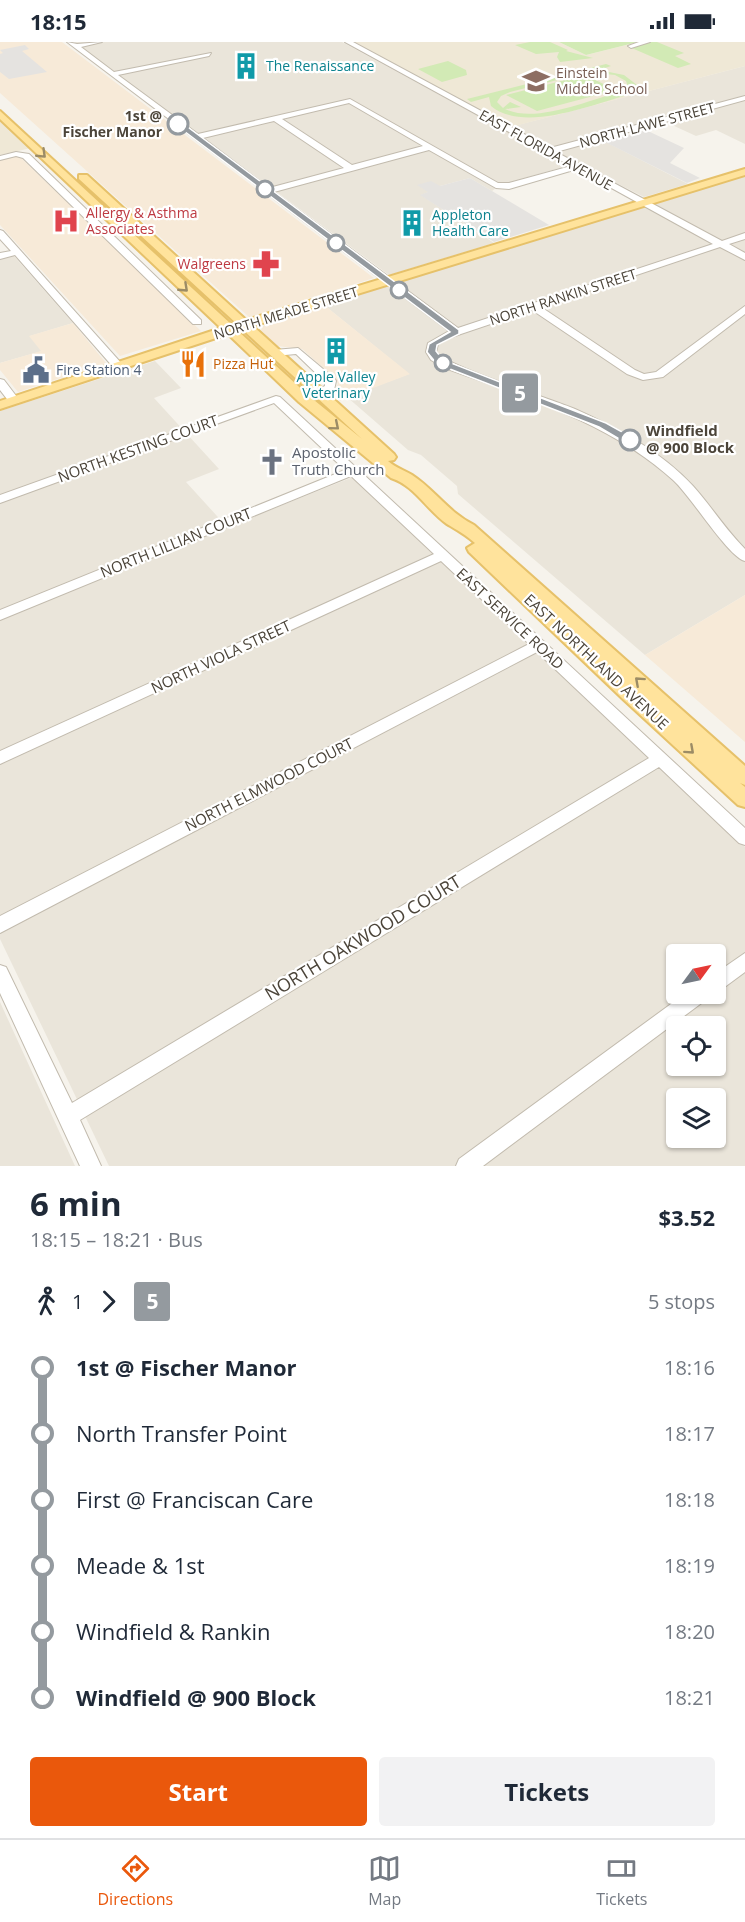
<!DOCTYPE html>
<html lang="en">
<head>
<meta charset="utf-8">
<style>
	:root { --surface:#fff; --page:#f2f2f3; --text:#1f2937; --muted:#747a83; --line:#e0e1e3; --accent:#ea580c }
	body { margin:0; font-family:"Open Sans",sans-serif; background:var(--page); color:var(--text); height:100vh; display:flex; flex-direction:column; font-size:22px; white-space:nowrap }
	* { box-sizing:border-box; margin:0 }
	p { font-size:20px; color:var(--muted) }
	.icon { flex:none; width:33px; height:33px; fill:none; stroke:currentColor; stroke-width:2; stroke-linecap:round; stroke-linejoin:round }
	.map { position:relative; height:1124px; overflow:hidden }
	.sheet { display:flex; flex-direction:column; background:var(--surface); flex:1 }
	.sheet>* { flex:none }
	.badge { padding:0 12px; border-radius:4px; font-size:21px; line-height:39px }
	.needle { width:39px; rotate:57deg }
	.fabs { position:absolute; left:666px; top:902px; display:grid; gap:12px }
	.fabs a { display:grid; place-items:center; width:60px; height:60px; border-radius:6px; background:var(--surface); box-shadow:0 2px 4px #0004; font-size:30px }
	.map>.badge { position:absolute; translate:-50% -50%; box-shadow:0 0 0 3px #fff }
	.legs { display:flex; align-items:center; gap:9px; height:66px; padding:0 30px; font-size:20px }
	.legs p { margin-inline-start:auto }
	.summary { display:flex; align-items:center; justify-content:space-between; height:102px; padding:0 30px }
	h1 { font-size:33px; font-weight:700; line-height:45px }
	.primary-button { display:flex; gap:12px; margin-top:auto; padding:12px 30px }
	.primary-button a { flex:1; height:69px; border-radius:6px; background:var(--accent); color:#fff; font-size:24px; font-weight:700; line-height:69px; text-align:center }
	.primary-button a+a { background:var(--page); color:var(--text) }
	ul { padding:0 30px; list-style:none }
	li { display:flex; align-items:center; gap:21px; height:66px; font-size:22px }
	li i { display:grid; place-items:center; width:9px; height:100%; margin:0 8px; background:currentColor }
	li i::after { content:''; width:15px; height:15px; margin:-8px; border:4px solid; border-radius:50%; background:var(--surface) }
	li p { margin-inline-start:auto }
	li:first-child i { background:linear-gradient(#0000 50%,currentColor 0) }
	li:last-child i { background:linear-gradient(currentColor 50%,#0000 0) }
	.status { display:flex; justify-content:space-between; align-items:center; height:42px; padding:0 30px; background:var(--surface); direction:ltr }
	.status svg { height:16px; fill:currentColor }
	.tab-bar { display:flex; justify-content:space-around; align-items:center; height:84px; border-top:2px solid var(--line); background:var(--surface); font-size:16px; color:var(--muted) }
	.tab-bar a { display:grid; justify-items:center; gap:3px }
	.tab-bar .current { color:var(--accent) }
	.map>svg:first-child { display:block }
</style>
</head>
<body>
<div class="status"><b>18:15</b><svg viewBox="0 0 49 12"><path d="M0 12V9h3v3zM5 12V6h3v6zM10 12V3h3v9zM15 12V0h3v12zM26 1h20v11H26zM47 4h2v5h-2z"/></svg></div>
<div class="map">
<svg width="745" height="1124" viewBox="0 0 745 1124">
	<rect width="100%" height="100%" fill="#f6f3ec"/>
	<path fill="#eae5da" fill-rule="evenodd" d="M74 0H342L502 87 745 24V102L716 88 696 94 659 77 594 94 688 142 644 155 577 121 500 143 492 149 470 136 440 144 418 143 429 150 421 153 494 201 389 233Z
		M745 133V553L645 613 458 452 457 444 421 413 408 408 347 355 409 332 324 263Z
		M13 213 73 281 30 294 42 309 0 321V217Z
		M155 319 181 346 154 356 219 427 186 440 227 485 353 435 745 805V1124H109L0 897V369ZM676 912H716V951H676ZM676 984H716V1023H676ZM676 1056H716V1095H676Z
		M0 960 75 1124H0Z"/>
	<path fill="#f7ead8" d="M0 0H62L374 236 249 275 0 51Z
		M19 114 201 289 120 314 0 183V118Z
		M324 263 410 332 339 359 332 351 338 342 336 337 302 307 277 304 261 288 264 283Z
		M73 281 106 321 18 350 0 328V321L41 309 29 294Z
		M745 553V700L645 613Z"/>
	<path fill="#efe8d6" d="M354 0H559L586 13 638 0H745V24L511 85Z
		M0 77 31 106 0 113Z"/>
	<path fill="#d2eab5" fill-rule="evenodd" d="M530 0H550L568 8 566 9 593 16 560 20 557 15 559 10 536 12 515 3Z
		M559 0H638L586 13Z
		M644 0H657L684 11 675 14 691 22 678 26 627 4Z
		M448 19 466 28 467 33 442 40 418 27Z
		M606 22 611 24 599 28 624 33 637 43 635 48 627 53C591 63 523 91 491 64L489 55 471 60 467 57ZM595 31 615 33 626 39 628 45 620 50C589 58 535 82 505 67L521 65 510 60 503 66 497 60 501 54 510 50 581 32Z
		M585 33 616 48 537 69 506 53Z"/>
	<path fill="#e5e3e0" d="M25 3 29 7 22 9 47 30 9 37 0 30V12L3 11 0 8Z
		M642 89 650 90 684 106 670 121 700 136 687 141 605 100Z
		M470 136 492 149 549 183 494 200 420 153 428 150 417 143 431 139 440 144Z"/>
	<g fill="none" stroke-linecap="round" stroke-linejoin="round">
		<defs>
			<path id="minor" d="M67 0 77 2 102 0 81 5 114 30 211 11 209 14 118 33 198 92 350 57 498 141H509L571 124 345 0H353L550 106 745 54V58L556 110 722 199 745 191V197L729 202 745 211V218L720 205 541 265 635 328 644 332 656 330 745 264V272L663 335 643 338 627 332 532 268 449 296 438 302 436 310C446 324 551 357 575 367 617 386 661 409 693 444 711 464 726 488 745 507V519C728 515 691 454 673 438 609 380 524 355 445 326L431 318 426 310 428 301 449 289ZM349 61 423 104 352 123 282 77ZM274 79 344 126 269 146 203 96ZM429 108 496 146 509 147 577 127 713 202 458 286 274 150Z
				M639 0H650L631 6 628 4Z
				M16 110 29 112 201 278V282H193L23 116 16 114 0 118V114Z
				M0 188 3 189 122 322V326H114L15 213 0 217V211L11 209 0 197Z
				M298 306 335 337 336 339 334 348 308 359H300V355L325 344V340L296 312 274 314 269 311 274 308Z
				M0 337 4 338 20 359 18 361H10L0 348Z
				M276 354 280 355 745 786V803L739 801 659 725 80 1078 101 1124H80L0 951V923L6 925 72 1061 649 716 537 610 0 891V874L529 602 441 519 0 722V709L434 512 351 434 0 578V568L345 428 274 361 0 461V453Z
				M745 911V930L722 947 716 949V931Z
				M686 951H710L707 957 483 1124H456L459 1117Z"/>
			<path id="major" d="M0 69 232 283 236 281 79 137V133H87L246 278 745 127V133L253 284 394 412 396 415 394 418 388 419C396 426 404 428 412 433 435 448 448 470 474 483L745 724V743L740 741 745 745V765L738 763 623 657 469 510 467 506 475 501C466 493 457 488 447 482 427 468 414 443 391 436L299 360 228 292 0 367V359L221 286 0 77ZM242 287 362 397 309 354 238 289Z"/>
		</defs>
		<use href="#minor" stroke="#c2bbae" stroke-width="2"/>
		<use href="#major" stroke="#e6c16a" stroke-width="4"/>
		<use href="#minor" fill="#fff" fill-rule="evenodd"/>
		<use href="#major" fill="#ffe39c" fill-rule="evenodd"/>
	</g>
	<defs><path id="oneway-chevron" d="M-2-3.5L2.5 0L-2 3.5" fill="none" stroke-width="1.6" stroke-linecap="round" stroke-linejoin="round" transform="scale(1.5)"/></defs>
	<g stroke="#9c8c66">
		<use href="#oneway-chevron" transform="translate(42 112) rotate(44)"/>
		<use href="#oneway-chevron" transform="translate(184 246) rotate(43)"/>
		<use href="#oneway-chevron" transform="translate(335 384) rotate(40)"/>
		<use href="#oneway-chevron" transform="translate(639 639) rotate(-138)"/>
		<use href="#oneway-chevron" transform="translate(690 708) rotate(42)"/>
	</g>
	<path fill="#949a9f" stroke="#fff" stroke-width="1.5" d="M176 80H181L459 288V292L437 303 436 309 443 318 606 381 633 396V401H626L599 385 437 322 427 310 429 302 450 290 176 83Z"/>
	<defs>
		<symbol id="building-bare" viewBox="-9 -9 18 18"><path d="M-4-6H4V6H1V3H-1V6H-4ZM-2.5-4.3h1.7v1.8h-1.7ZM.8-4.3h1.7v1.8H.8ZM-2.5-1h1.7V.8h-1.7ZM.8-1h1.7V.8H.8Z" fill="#0f9aa8" stroke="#fff" stroke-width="2.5" paint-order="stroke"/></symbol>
		<symbol id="school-bare" viewBox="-9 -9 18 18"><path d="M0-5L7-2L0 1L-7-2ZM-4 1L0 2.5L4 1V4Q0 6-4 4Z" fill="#8d6e63" stroke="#fff" stroke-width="2.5" paint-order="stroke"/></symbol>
		<symbol id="hospital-bare" viewBox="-9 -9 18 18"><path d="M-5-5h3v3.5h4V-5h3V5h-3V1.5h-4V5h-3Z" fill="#e0444e" stroke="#fff" stroke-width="2.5" paint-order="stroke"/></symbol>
		<symbol id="pharmacy-bare" viewBox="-9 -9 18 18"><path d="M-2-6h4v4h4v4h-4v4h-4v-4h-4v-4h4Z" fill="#e0444e" stroke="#fff" stroke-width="2.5" paint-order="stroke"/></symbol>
		<symbol id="restaurant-bare" viewBox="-9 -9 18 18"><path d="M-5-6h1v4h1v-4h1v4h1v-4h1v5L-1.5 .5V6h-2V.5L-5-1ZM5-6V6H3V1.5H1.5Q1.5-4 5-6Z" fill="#e8710a" stroke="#fff" stroke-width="2.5" paint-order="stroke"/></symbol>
		<symbol id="civic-bare" viewBox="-9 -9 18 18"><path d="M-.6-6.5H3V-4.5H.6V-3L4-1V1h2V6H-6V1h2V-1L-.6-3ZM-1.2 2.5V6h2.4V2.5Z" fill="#5c6f8a" stroke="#fff" stroke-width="2.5" paint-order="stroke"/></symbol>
		<symbol id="church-bare" viewBox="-9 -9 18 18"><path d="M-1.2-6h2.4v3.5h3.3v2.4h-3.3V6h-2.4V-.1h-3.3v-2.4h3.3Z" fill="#6b7280" stroke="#fff" stroke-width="2.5" paint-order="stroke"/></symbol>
	</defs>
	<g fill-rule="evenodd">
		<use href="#building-bare" x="227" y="5" width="38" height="38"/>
		<use href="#school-bare" x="517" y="20" width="38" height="38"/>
		<use href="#hospital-bare" x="47" y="160" width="38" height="38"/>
		<use href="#building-bare" x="393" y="162" width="38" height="38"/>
		<use href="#pharmacy-bare" x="247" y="203" width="38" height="38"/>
		<use href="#building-bare" x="317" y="290" width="38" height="38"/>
		<use href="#restaurant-bare" x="174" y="303" width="38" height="38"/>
		<use href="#civic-bare" x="17" y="309" width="38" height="38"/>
		<use href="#church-bare" x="253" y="401" width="38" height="38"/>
	</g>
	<g fill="#fff" stroke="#949a9f" stroke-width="3">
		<circle cx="178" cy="82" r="10"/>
		<circle cx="265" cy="147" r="8"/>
		<circle cx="336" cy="201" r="8"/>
		<circle cx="399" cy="248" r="8"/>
		<circle cx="443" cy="321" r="8"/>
		<circle cx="630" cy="398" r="10"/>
	</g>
	<g text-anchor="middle" stroke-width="4.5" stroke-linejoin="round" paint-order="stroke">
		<g font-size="14" fill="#0d838f" stroke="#fff" text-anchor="start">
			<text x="266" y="29">The Renaissance</text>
			<text x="432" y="178">Appleton<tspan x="432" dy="16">Health Care</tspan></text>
			<text x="336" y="340" text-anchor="middle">Apple Valley<tspan x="336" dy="16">Veterinary</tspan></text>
		</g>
		<g font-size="14" fill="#785e54" stroke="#fff" text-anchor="start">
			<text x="556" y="36">Einstein<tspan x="556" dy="16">Middle School</tspan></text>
		</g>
		<g font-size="14" font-weight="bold" fill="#4b4439" stroke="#fff" text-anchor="end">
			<text x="162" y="79">1st @<tspan x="162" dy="16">Fischer Manor</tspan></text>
		</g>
		<g font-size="14" fill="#4b4439" stroke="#fff">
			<text transform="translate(647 83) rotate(-15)" y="5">NORTH LAWE STREET</text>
			<text transform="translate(546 108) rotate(29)" y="5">EAST FLORIDA AVENUE</text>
			<text transform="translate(563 255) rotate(-18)" y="5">NORTH RANKIN STREET</text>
			<text transform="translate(286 271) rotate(-17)" y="5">NORTH MEADE STREET</text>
		</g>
		<g font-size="14" fill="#be3a42" stroke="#fff" text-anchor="start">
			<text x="86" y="176">Allergy &amp; Asthma<tspan x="86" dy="16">Associates</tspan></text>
			<text x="246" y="227" text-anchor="end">Walgreens</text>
		</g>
		<g font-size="14" fill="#c56008" stroke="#fff" text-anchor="start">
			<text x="213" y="327">Pizza Hut</text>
		</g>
		<g font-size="14" fill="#4e5e75" stroke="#fff" text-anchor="start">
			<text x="56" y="333">Fire Station 4</text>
		</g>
		<g font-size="15" font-weight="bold" fill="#4b4439" stroke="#fff" text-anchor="start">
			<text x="646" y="394">Windfield<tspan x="646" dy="17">@ 900 Block</tspan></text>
		</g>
		<g font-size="15" fill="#4b4439" stroke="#fff">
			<text transform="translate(138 407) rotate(-20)" y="5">NORTH KESTING COURT</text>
			<text transform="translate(176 501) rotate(-22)" y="5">NORTH LILLIAN COURT</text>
			<text transform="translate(510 577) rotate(43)" y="5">EAST SERVICE ROAD</text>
			<text transform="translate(221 615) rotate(-25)" y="5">NORTH VIOLA STREET</text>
			<text transform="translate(596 620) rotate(43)" y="5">EAST NORTHLAND AVENUE</text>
			<text transform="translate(269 743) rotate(-27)" y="5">NORTH ELMWOOD COURT</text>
		</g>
		<g font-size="15" fill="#5b616d" stroke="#fff" text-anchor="start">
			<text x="292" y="416">Apostolic<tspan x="292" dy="17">Truth Church</tspan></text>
		</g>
		<g font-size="18" fill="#4b4439" stroke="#fff">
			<text transform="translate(363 896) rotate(-31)" y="6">NORTH OAKWOOD COURT</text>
		</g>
	</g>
</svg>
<div class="fabs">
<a><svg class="needle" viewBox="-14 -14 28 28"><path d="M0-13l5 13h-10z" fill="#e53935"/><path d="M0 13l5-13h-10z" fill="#747a83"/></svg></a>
<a><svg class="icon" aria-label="locate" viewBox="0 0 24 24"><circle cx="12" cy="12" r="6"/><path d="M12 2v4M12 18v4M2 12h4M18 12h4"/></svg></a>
<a><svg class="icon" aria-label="layers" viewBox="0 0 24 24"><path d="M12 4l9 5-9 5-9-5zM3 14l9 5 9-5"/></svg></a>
</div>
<b class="badge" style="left:520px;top:351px;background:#949a9f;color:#fff">5</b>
</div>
<section class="sheet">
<div class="summary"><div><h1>6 min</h1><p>18:15 – 18:21 · Bus</p></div><b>$3.52</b></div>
<div class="legs"><svg class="icon" aria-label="walk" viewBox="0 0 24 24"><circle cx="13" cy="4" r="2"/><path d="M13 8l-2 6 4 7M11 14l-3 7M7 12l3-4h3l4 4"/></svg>1<svg class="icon" aria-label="forward" viewBox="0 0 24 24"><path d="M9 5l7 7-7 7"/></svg><b class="badge" style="background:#949a9f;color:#fff">5</b><p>5 stops</p></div>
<ul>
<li><i style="color:#949a9f"></i><b>1st @ Fischer Manor</b><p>18:16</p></li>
<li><i style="color:#949a9f"></i><span>North Transfer Point</span><p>18:17</p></li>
<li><i style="color:#949a9f"></i><span>First @ Franciscan Care</span><p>18:18</p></li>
<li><i style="color:#949a9f"></i><span>Meade &amp; 1st</span><p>18:19</p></li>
<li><i style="color:#949a9f"></i><span>Windfield &amp; Rankin</span><p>18:20</p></li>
<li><i style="color:#949a9f"></i><b>Windfield @ 900 Block</b><p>18:21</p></li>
</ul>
<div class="primary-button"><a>Start</a><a>Tickets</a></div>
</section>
<nav class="tab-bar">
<a class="current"><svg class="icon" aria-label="directions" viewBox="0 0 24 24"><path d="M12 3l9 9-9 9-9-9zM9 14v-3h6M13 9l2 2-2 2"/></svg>Directions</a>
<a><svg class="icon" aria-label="map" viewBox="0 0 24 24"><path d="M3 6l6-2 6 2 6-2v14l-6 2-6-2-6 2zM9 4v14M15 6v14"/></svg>Map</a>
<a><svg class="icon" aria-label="tickets" viewBox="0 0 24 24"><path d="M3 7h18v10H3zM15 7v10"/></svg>Tickets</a>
</nav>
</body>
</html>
